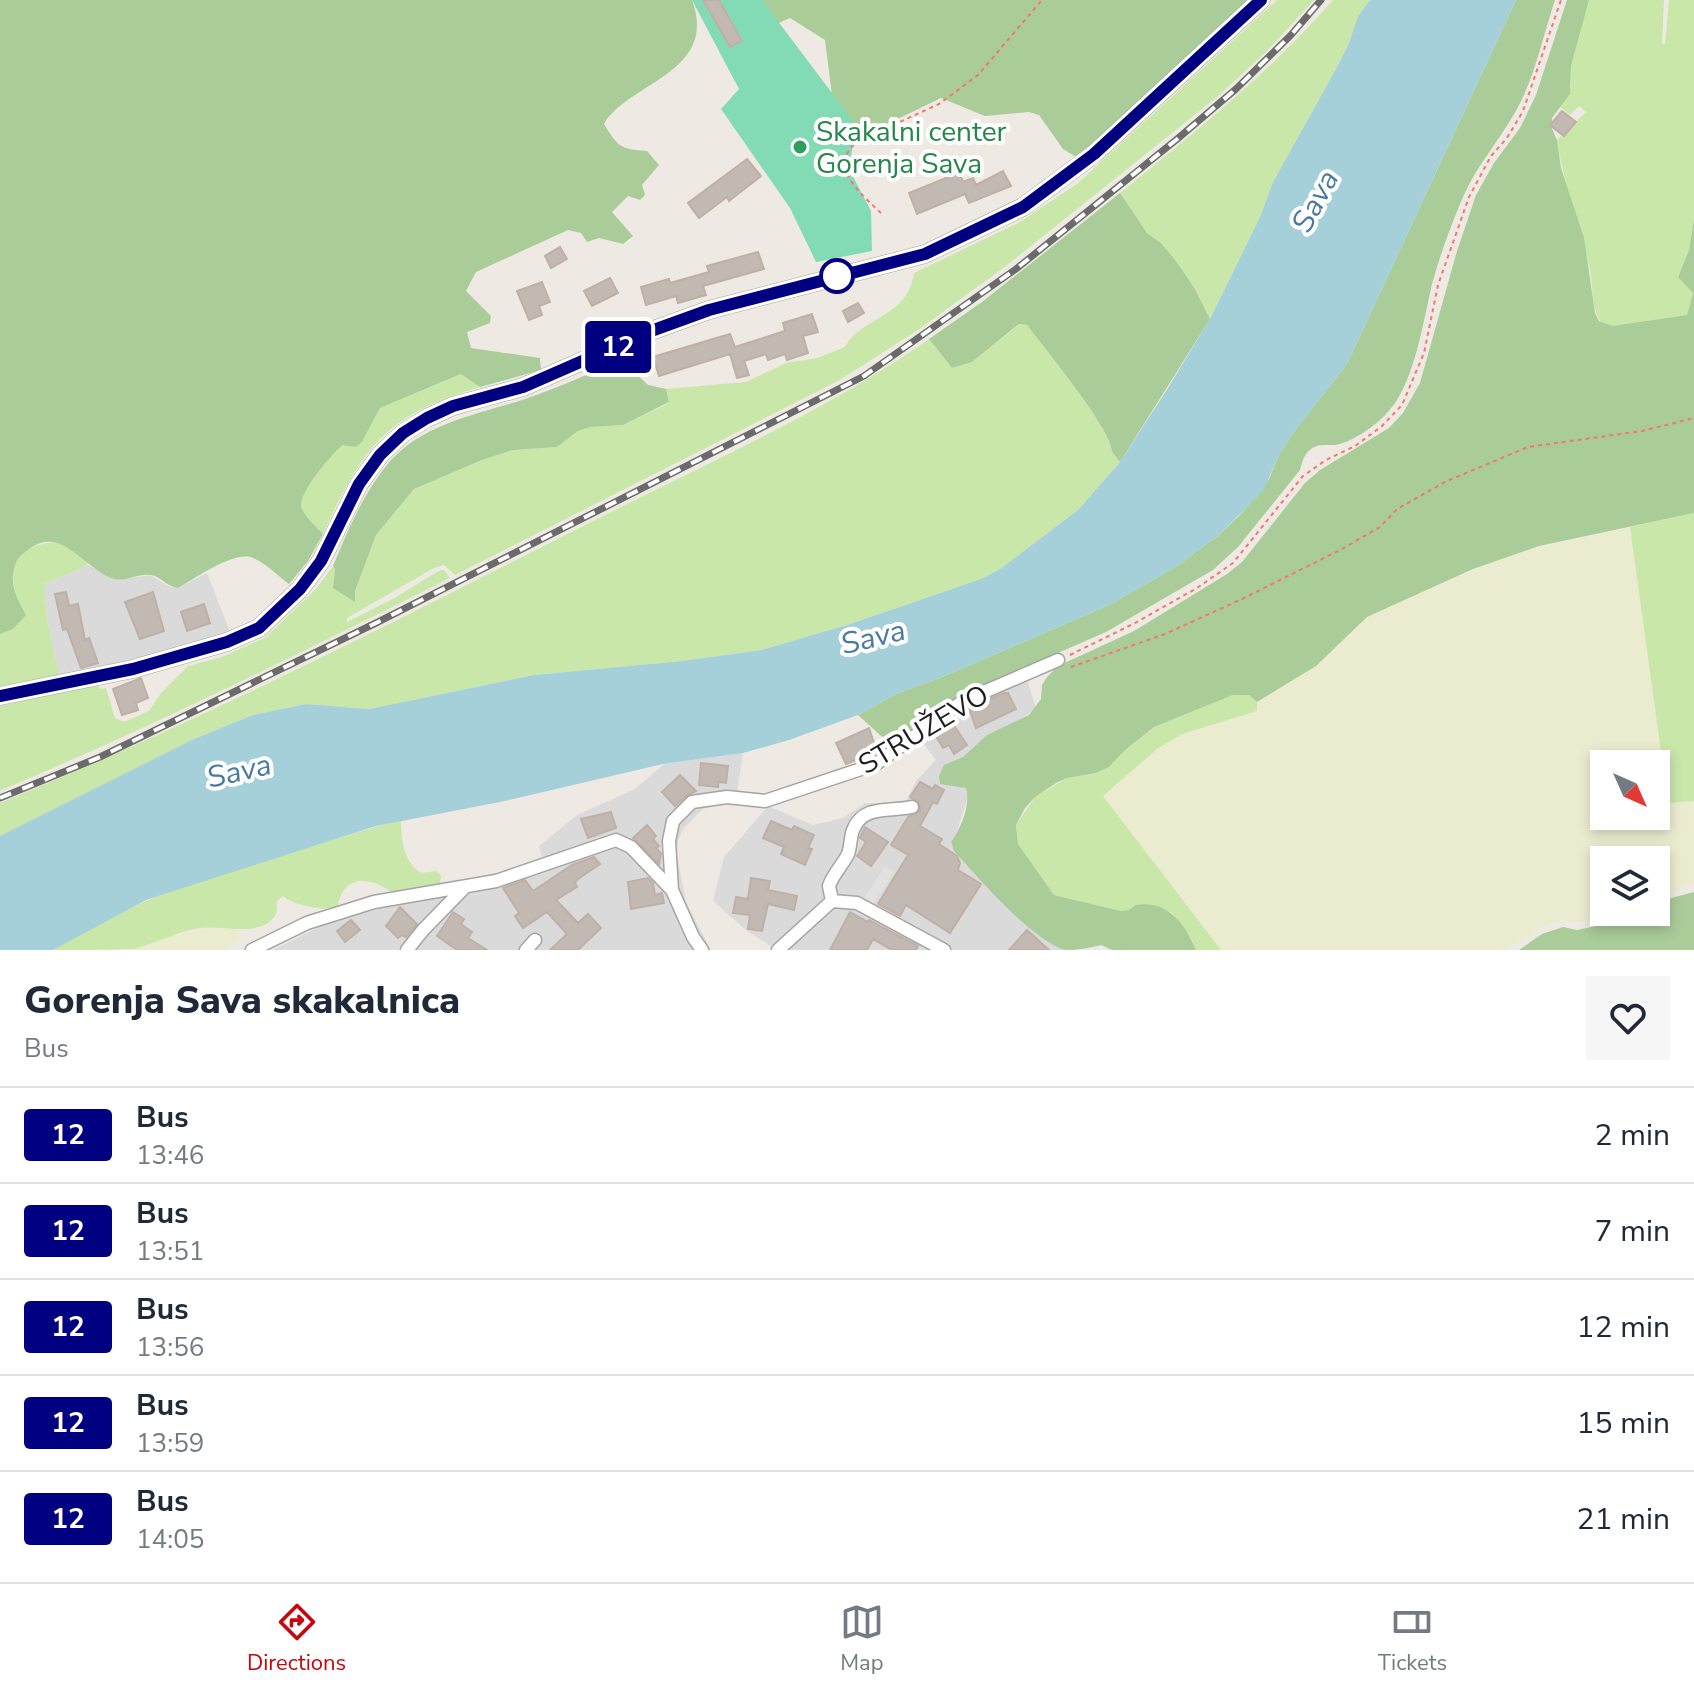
<!DOCTYPE html>
<html lang="en">
<head>
<meta charset="utf-8">
<style>
	:root { --surface:#fff; --page:#f6f6f7; --text:#1f2937; --muted:#747a83; --line:#e0e1e3; --accent:#c4070e }
	body { margin:0; font-family:"Nunito Sans",sans-serif; background:var(--page); color:var(--text); height:100vh; display:flex; flex-direction:column; font-size:30px; white-space:nowrap }
	* { box-sizing:border-box; margin:0 }
	p { font-size:26px; color:var(--muted) }
	.icon { flex:none; width:44px; height:44px; fill:none; stroke:currentColor; stroke-width:2; stroke-linecap:round; stroke-linejoin:round }
	.map { position:relative; height:950px; overflow:hidden }
	.sheet { display:flex; flex-direction:column; background:var(--surface); flex:1 }
	.sheet>* { flex:none }
	.badge { padding:0 16px; border-radius:6px; font-size:28px; line-height:52px }
	.needle { width:52px; rotate:135deg }
	.tools { position:absolute; left:1590px; top:750px; display:grid; gap:16px }
	.tools a { display:grid; place-items:center; width:80px; height:80px; border-radius:0px; background:var(--surface); box-shadow:0 4px 12px #0003; font-size:40px }
	.map>.badge { position:absolute; translate:-50% -50%; box-shadow:0 0 0 4px #fff }
	.round { display:grid; place-items:center; flex:none; width:84px; height:84px; border-radius:0px; background:var(--page) }
	.summary { display:flex; align-items:center; justify-content:space-between; height:136px; padding:0 24px }
	h1 { font-size:38px; font-weight:800; line-height:60px }
	ul { padding:0; list-style:none }
	li { display:flex; align-items:center; gap:24px; height:96px; padding:0 24px; border-top:2px solid var(--line) }
	li div { flex:1 }
	li b { display:block; font-size:30px }
	li em { font-style:normal }
	li .badge { min-width:88px; font-weight:700; text-align:center }
	.tabs { display:flex; justify-content:space-around; align-items:center; height:112px; border-top:2px solid var(--line); background:var(--surface); font-size:22px; color:var(--muted) }
	.tabs a { display:grid; justify-items:center; gap:4px }
	.tabs .selected { color:var(--accent) }
	.map>svg:first-child { display:block }
</style>
</head>
<body>
<div class="map">
<svg width="1694" height="950" viewBox="0 0 1694 950">
	<rect width="100%" height="100%" fill="#eeeae3"/>
	<path fill="#dbdada" d="M88 565 112 578 119 580 150 575 170 587 178 588 207 573 230 632 133 662 59 675 47 619 44 584Z
		M1026 676 1036 708 1019 721 987 735 940 783 966 788 968 797 956 834 951 842 954 851 1013 911 1040 935 1065 950H777L747 931 713 901 724 857 768 806 813 825 843 818 865 803 904 805 916 781 936 760 918 737 965 703Z
		M743 753 737 794 732 805 724 803 703 809 683 829 678 841 677 856 686 902 711 950H273L321 926 498 874 542 857 539 846 577 815 635 789 664 764Z"/>
	<path fill="#ebeccf" fill-rule="evenodd" d="M1630 527 1668 803 1694 801V884L1656 897V860H1604V912H1614L1589 921H1555L1503 950H1221L1103 796 1157 749 1182 734 1257 711V702L1316 666 1367 617 1508 555ZM1604 764H1656V816H1604Z
		M217 927 238 930 240 941 223 950H132L169 936Z"/>
	<path fill="#cae7aa" d="M1277 0H1314L1266 52 1217 97 1006 266 918 330 838 381 455 575 444 565 434 568 347 618V622L393 599 440 570H444L450 578C302 653 153 726 0 791V706L98 684 100 689 106 688 115 718 124 722 149 711 161 693 188 666 222 657 266 637 316 589 333 566 355 601V591L376 535 414 489 482 460 513 450 557 447 578 431 590 427 623 425 669 403 666 389 746 382 786 363 817 358 845 347C863 315 907 319 914 273L1018 223 1077 184Z
		M1333 0H1370L1358 16 1349 43 1337 67 1273 182 1260 217 1210 319 1195 289 1161 243 1147 233 1133 216 1120 193C1195 132 1269 73 1333 0Z
		M1589 0H1664L1662 44H1665L1669 0H1694V219L1689 250 1678 276 1693 293 1687 315 1612 326 1603 324C1592 313 1593 292 1591 276 1582 230 1564 187 1557 140L1586 112 1579 106 1570 115 1559 106 1571 88V66Z
		M1020 324 1027 325C1044 348 1112 429 1112 452L1120 462 1078 510 1000 569 981 579 847 625 761 650 682 661 534 675 369 709 306 704 253 715 194 739 0 836V803C201 721 396 621 589 523 704 464 824 413 929 339L952 368 972 362Z
		M462 374 480 387C386 414 362 448 323 534 317 527 306 518 302 509 296 494 331 455 342 444L356 447 362 442 380 408Z
		M1694 513V801L1668 803 1630 527Z
		M58 542 82 555 88 565 44 584 47 619 59 675 0 687V634L13 629 25 615C4 575 7 545 58 542Z
		M1233 695H1249L1257 702V711L1182 734 1157 749 1103 796 1221 950H1196L1191 938 1171 912 1121 911 1054 895 1018 844 1016 825 1035 797 1067 778 1096 773 1109 767 1124 751 1154 727Z
		M401 819C401 838 403 862 421 873L437 871 441 876 440 883 436 887C424 889 409 894 397 893 390 892 381 885 374 883 353 876 340 888 338 907 324 911 294 906 283 896L276 902C279 910 276 918 268 923 248 935 222 925 200 928 177 931 157 943 134 949 113 950 76 950 53 950L122 911 180 887Z"/>
	<path fill="#ac9" d="M0 0H692C719 73 629 82 604 124 618 147 620 149 647 151L659 165 642 185 645 195 640 200 628 196 612 212 633 236 623 244 599 238 587 242 581 233 568 230 476 272 466 291 491 316 490 323 467 332 471 348 540 358 541 370 480 387 461 374 380 408 362 442 356 447 342 445C331 456 296 494 302 509 306 518 317 527 323 534L308 561 289 584C278 576 266 563 253 558 234 550 195 579 178 588 167 587 162 577 151 575 138 573 126 582 114 579 85 570 62 524 29 549 23 554 19 556 16 562 8 582 16 597 26 615L13 629 0 634Z
		M735 0H1248L1123 117 1076 157 1063 149 1039 115 1029 112 985 116 941 98 844 145 832 95 825 40 790 18 776 24Z
		M1516 0H1555C1543 36 1535 76 1517 109 1500 140 1477 165 1463 197 1451 225 1440 255 1432 284 1424 319 1416 370 1397 400 1385 419 1362 437 1340 444 1331 447 1320 442 1311 449 1304 454 1302 462 1300 470L1238 547 1213 570 1106 632 982 686 940 709 891 745 858 715 896 694 940 678 1109 605 1177 566 1220 534 1240 515 1269 479 1279 455 1293 433 1347 364Z
		M1567 0H1589L1571 66 1570 94 1552 118V129L1557 140 1561 168 1584 238 1595 313 1599 321 1612 326 1687 315 1693 293 1678 277 1689 250 1694 219V513L1539 546 1473 569 1367 617 1316 666 1257 702 1249 695H1233L1154 727 1124 751 1109 767 1096 773 1067 778 1056 783 1035 797 1025 808 1016 825 1018 844 1054 895 1121 911 1129 910 1136 905C1167 900 1185 923 1196 950H1112L1101 945C1090 948 1077 950 1065 950 1031 940 978 877 954 851L951 842C961 828 971 805 966 788L940 784 939 776 944 765 963 757 987 735 1029 715 1041 699 1042 685 1047 677 1058 666 1134 631 1227 574 1242 562 1305 483 1320 470 1389 428 1403 413 1420 383 1457 251 1476 195 1494 163 1520 128 1536 95Z
		M1120 193 1147 233 1161 243 1175 260 1195 289 1210 319 1120 462 1112 452C1112 429 1044 348 1027 325L1019 324 972 362 952 368 929 339 982 302Z
		M621 359 648 385 666 389 669 402 623 425 590 427 578 431 557 447 513 450 482 460 414 489 376 535 355 591V602L333 588 335 570 333 566C349 528 364 491 392 459 427 422 479 414 525 399 557 388 590 374 621 359Z
		M1694 892V950H1519L1542 934 1563 927 1577 930 1596 926 1632 912H1656V902Z"/>
	<path fill="#83dbb6" d="M692 0H762L856 125 849 169 871 211 872 251 816 262 790 208 721 109 739 89Z"/>
	<path fill="#e1e1e1" d="M885 866 894 872 872 906 863 900Z"/>
	<path fill="#a5d0da" d="M1370 0H1516L1347 364 1293 433 1279 455 1263 491 1220 534 1177 566 1109 605 940 678 896 694 858 715 789 740 743 753 663 764 500 802 376 826 146 900 53 950H0V836L194 739 253 715 306 704 369 709 534 675 682 661 761 650 847 625 981 579 1000 569 1078 510 1120 462 1166 391 1210 319 1260 217 1273 182 1337 67 1349 43 1358 16Z"/>
	<path fill="#c2b9b3" stroke="#bfb0a6" stroke-width="2" d="M703 0H719L742 41 730 47Z
		M1562 111 1576 122 1564 136 1550 125Z
		M747 159 761 176 729 201 727 197 699 218 688 203Z
		M956 165 963 182 973 178 976 185 1003 171 1011 186 969 203 965 194 917 214 909 193 946 178 943 171Z
		M560 247 567 259 551 268 545 256Z
		M758 252 764 269 703 286 706 295 678 303 676 296 646 305 641 287 669 279 670 283 709 272 707 266Z
		M610 278 618 293 592 306 584 291Z
		M542 282 550 302 539 306 542 315 529 320 517 291Z
		M858 303 864 313 848 322 843 311Z
		M812 314 818 332 803 336 808 353 787 360 785 354 768 360 766 354 744 361 749 375 737 378 730 354 659 376 653 357 730 334 735 347 785 331 783 323Z
		M66 592 69 606 78 604 85 640 89 638 98 663 81 668 67 629 63 630 55 594Z
		M153 592 164 631 140 639 125 602Z
		M204 604 210 623 187 631 181 612Z
		M141 678 148 698 136 703 138 710 122 715 113 689Z
		M1004 693H1008L1016 709 976 728 969 708Z
		M951 721 967 745 954 754 949 745 943 748 934 733Z
		M869 728 877 752 846 764 836 743Z
		M701 763 728 766 726 783 718 782V787L699 785Z
		M680 775 696 791 686 796 675 806 662 792Z
		M920 782 933 789 935 785 944 790 937 804 933 802 920 826 942 839 939 844 957 856 960 863 958 870 981 884 950 933 906 905 900 916 878 904 908 855 891 845 908 817 920 811 919 802 910 797Z
		M611 812 616 828 588 838 581 819Z
		M771 821 792 830 794 826 814 835 808 848 812 849 805 865 781 854 784 847 763 838Z
		M647 825 656 836 653 839 659 846 656 848 661 853 659 864 633 838Z
		M865 827 888 842 871 866 857 856 866 842 860 838Z
		M594 857 600 864 578 879 575 883 577 887 556 900 578 923 588 914 601 928 578 950H550L567 934 547 912 523 928 515 916 519 913 503 888 525 880 533 891 572 865Z
		M648 878 653 883 655 895 662 893 664 903 631 909 628 882Z
		M751 878 770 881 768 890 797 896 794 910 768 904 762 931 748 929 750 915 733 913 736 897 748 899Z
		M400 907 417 924 406 937 402 935 398 938 386 926Z
		M453 912 464 919 461 924 472 932 468 938 487 950H457L437 936Z
		M850 912 868 922 869 920 918 946 916 950H892L873 939 867 950H830Z
		M351 920 360 930 345 942 337 931Z
		M1027 930 1049 950H1009Z"/>
	<g fill="none" stroke-linecap="round" stroke-linejoin="round">
		<defs>
			<path id="minor" d="M832 901 857 903 944 950
				M252 950 307 923 374 902 496 881 616 840 631 847 672 890
				M407 950 423 930 464 888
				M526 950 535 940
				M702 950 693 937 672 890 669 841 673 821 692 802 727 797 765 801 876 764 963 701 1058 660
				M778 950 832 901 829 886C833 874 842 866 848 854 851 846 850 838 853 830 863 804 890 812 912 807"/>
			<path id="tertiary" d="M0 696 133 669 227 642 259 628 300 589 321 561 359 484 380 455 403 433 427 418 453 406 523 387 651 331 709 310 925 254 1023 207 1094 154 1261 0"/>
		</defs>
		<use href="#minor" stroke="#a4a4a4" stroke-width="15"/>
		<use href="#tertiary" stroke="#a4a4a4" stroke-width="19"/>
		<path stroke="#f5766d" stroke-width="2" stroke-dasharray="4 4" stroke-linecap="butt" d="M881 213C861 194 826 166 858 141L939 104 978 75 1042 0
			M1070 655 1135 623 1197 588 1233 563 1303 476 1326 460 1355 446 1382 426 1402 405 1424 353 1438 285 1469 197 1491 156 1507 138 1523 111 1561 0
			M1071 667 1165 634 1242 599 1342 549 1380 527 1397 509 1447 481 1528 447 1642 431 1694 418"/>
		<use href="#minor" stroke="#fff" stroke-width="12"/>
		<use href="#tertiary" stroke="#fff" stroke-width="16"/>
		<defs>
			<path id="rail" d="M0 798 100 757 378 622 864 376 1016 269 1176 140 1236 89 1291 35 1321 0"/>
		</defs>
		<use href="#rail" stroke="#6b6b6b" stroke-width="7"/>
		<use href="#rail" stroke="#fff" stroke-width="4" stroke-dasharray="12" stroke-linecap="butt"/>
	</g>
	<g fill="none" stroke-linecap="round" stroke-linejoin="round">
		<defs>
			<path id="line" d="M0 696 133 669 227 642 259 628 300 589 321 561 359 484 380 455 403 433 427 418 453 406 523 387 651 331 709 310 925 254 1023 207 1094 154 1261 0"/>
		</defs>
		<use href="#line" stroke="#fff" stroke-width="18"/>
		<use href="#line" stroke="#000080" stroke-width="12"/>
	</g>
	<circle fill="#2e9e5b" stroke="#fff" stroke-width="3" cx="800" cy="147" r="8"/>
	<circle fill="#fff" stroke="#000080" stroke-width="4" cx="837" cy="276" r="16"/>
	<g text-anchor="middle" stroke-width="8" stroke-linejoin="round" paint-order="stroke">
		<g font-size="28" fill="#27864d" stroke="#fff" text-anchor="start">
			<text x="816" y="141">Skakalni center<tspan x="816" dy="32">Gorenja Sava</tspan></text>
		</g>
		<g font-size="28" fill="#1d1d1d" stroke="#fff">
			<text transform="translate(923 729) rotate(-31)" y="10">STRUŽEVO</text>
		</g>
		<g font-size="30" font-style="italic" fill="#4a7aa1" stroke="#fff">
			<text transform="translate(1315 201) rotate(-62)" y="10">Sava</text>
			<text transform="translate(873 637) rotate(-14)" y="10">Sava</text>
			<text transform="translate(239 771) rotate(-13)" y="10">Sava</text>
		</g>
	</g>
</svg>
<div class="tools">
<a><svg class="needle" viewBox="-14 -14 28 28"><path d="M0-13l5 13h-10z" fill="#e53935"/><path d="M0 13l5-13h-10z" fill="#747a83"/></svg></a>
<a><svg class="icon" aria-label="layers" viewBox="0 0 24 24"><path d="M12 4l9 5-9 5-9-5zM3 14l9 5 9-5"/></svg></a>
</div>
<b class="badge" style="left:618px;top:347px;background:#000080;color:#fff">12</b>
</div>
<section class="sheet">
<div class="summary"><div><h1>Gorenja Sava skakalnica</h1><p>Bus</p></div><a class="round"><svg class="icon" aria-label="heart" viewBox="0 0 24 24"><path d="M12 20l-8-8c-3-5 5-10 8-4 3-6 11-1 8 4z"/></svg></a></div>
<ul>
<li><span class="badge" style="background:#000080;color:#fff">12</span><div><b>Bus</b><p>13:46</p></div><em>2 min</em></li>
<li><span class="badge" style="background:#000080;color:#fff">12</span><div><b>Bus</b><p>13:51</p></div><em>7 min</em></li>
<li><span class="badge" style="background:#000080;color:#fff">12</span><div><b>Bus</b><p>13:56</p></div><em>12 min</em></li>
<li><span class="badge" style="background:#000080;color:#fff">12</span><div><b>Bus</b><p>13:59</p></div><em>15 min</em></li>
<li><span class="badge" style="background:#000080;color:#fff">12</span><div><b>Bus</b><p>14:05</p></div><em>21 min</em></li>
</ul>
</section>
<nav class="tabs">
<a class="selected"><svg class="icon" aria-label="directions" viewBox="0 0 24 24"><path d="M12 3l9 9-9 9-9-9zM9 14v-3h6M13 9l2 2-2 2"/></svg>Directions</a>
<a><svg class="icon" aria-label="map" viewBox="0 0 24 24"><path d="M3 6l6-2 6 2 6-2v14l-6 2-6-2-6 2zM9 4v14M15 6v14"/></svg>Map</a>
<a><svg class="icon" aria-label="tickets" viewBox="0 0 24 24"><path d="M3 7h18v10H3zM15 7v10"/></svg>Tickets</a>
</nav>
</body>
</html>
